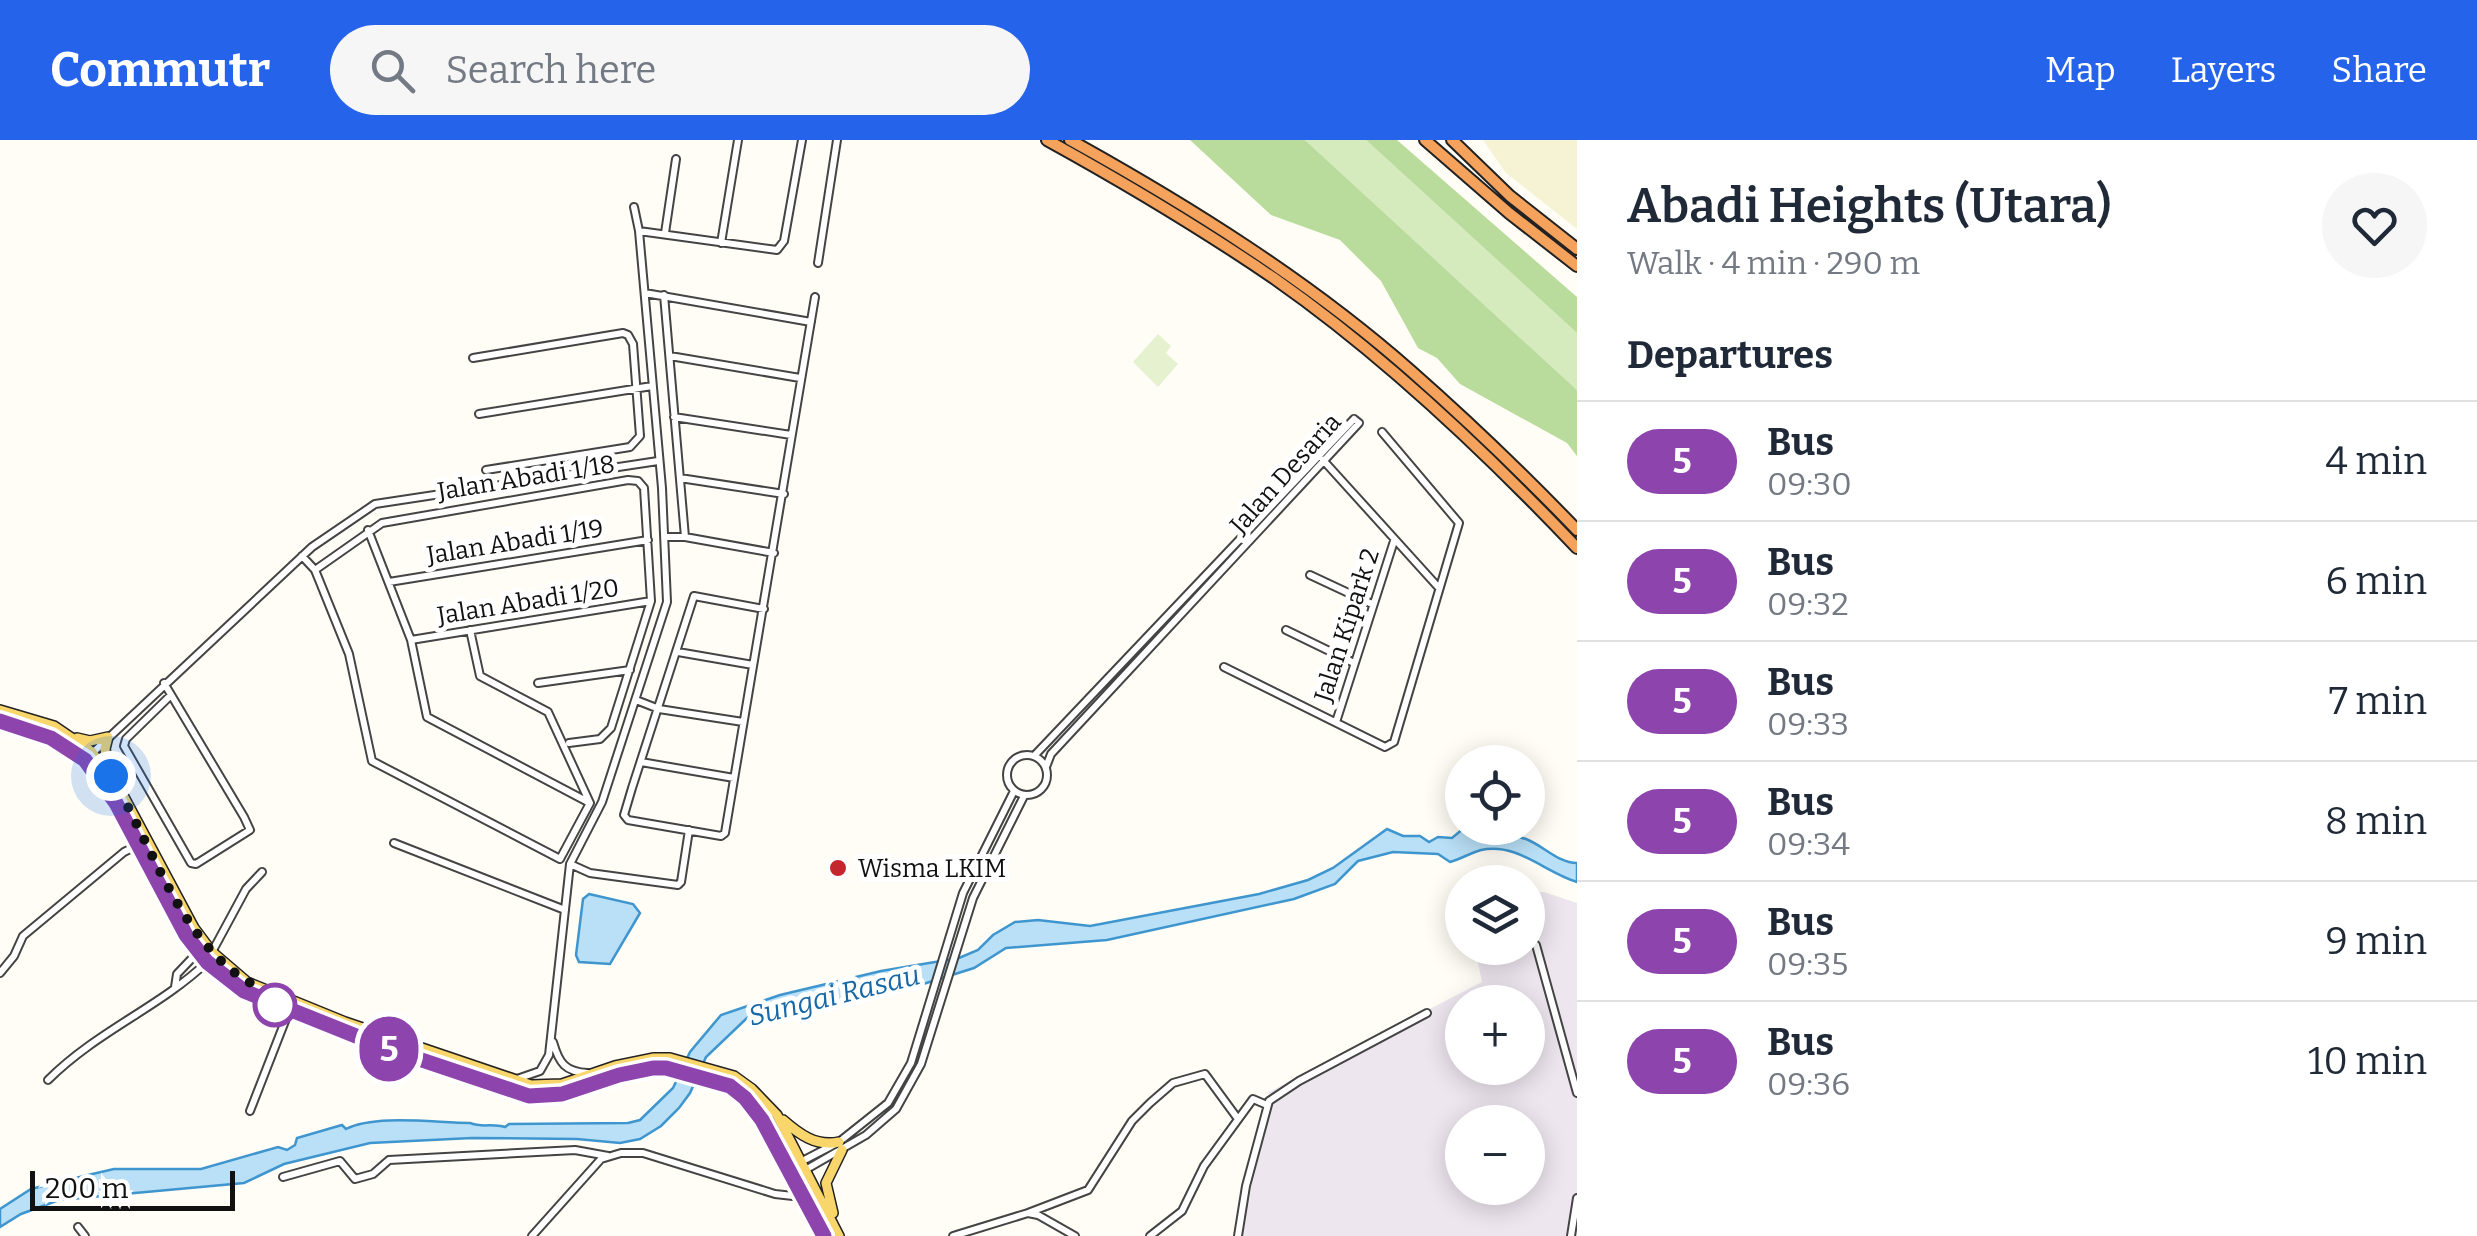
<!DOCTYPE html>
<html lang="en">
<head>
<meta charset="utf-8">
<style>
	:root { --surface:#fff; --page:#f6f6f7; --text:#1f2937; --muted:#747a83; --line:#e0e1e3; --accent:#2563eb }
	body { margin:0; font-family:Bitter,serif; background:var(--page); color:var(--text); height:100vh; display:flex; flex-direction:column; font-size:38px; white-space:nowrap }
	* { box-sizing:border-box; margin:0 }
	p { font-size:32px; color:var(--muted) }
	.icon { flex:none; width:55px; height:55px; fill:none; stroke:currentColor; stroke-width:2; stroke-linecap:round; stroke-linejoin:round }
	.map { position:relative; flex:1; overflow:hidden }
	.side { display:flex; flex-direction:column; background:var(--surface); width:900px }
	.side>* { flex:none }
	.badge { padding:0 20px; border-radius:32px; font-size:35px; line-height:65px }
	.fabs { position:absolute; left:1445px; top:605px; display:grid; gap:20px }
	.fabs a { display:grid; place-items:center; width:100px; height:100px; border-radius:50%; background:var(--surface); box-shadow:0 5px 25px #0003; font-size:50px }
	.scale { position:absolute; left:30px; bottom:25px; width:205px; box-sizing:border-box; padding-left:10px; border:5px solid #111; border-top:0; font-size:28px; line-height:35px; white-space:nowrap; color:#111; -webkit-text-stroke:8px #fff; paint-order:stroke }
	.you { position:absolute; width:50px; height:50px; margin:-25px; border:8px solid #fff; border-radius:50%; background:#1a73e8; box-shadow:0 0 0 15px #1a73e833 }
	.map>.badge { position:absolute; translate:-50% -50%; box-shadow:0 0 0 5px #fff }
	h2 { padding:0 50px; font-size:38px; line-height:90px }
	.round { display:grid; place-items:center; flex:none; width:105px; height:105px; border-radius:52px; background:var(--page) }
	.summary { display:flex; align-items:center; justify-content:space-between; height:170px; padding:0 50px }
	h1 { font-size:48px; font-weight:600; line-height:75px }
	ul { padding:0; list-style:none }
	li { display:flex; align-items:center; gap:30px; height:120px; padding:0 50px; border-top:2px solid var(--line) }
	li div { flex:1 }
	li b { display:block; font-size:38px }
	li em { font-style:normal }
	li .badge { min-width:110px; font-weight:700; text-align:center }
	header { display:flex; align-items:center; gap:60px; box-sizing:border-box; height:140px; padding:0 50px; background:var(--accent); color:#fff }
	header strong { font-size:48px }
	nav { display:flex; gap:55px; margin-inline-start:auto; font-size:35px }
	.search { width:700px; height:90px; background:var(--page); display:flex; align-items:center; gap:25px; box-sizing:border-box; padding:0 35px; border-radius:55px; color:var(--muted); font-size:38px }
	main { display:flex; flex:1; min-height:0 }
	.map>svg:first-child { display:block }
</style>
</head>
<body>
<header>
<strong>Commutr</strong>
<div class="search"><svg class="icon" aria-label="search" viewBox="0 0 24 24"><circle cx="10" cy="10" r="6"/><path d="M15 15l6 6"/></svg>Search here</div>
<nav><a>Map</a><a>Layers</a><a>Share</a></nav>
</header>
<main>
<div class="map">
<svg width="1577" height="1096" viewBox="0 0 1577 1096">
	<rect width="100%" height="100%" fill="#fffdf5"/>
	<path fill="#eee6ef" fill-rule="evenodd" d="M1544 752 1577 763V1096H1242L1269 952 1482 842 1475 808H1528V753ZM1462 862H1528V928H1462ZM1462 982H1528V1048H1462Z"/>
	<path fill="#f6f3d4" d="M1483 0H1577V89L1506 33Z"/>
	<path fill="#d5ebbd" d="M1305 0H1366L1577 193V250Z"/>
	<path fill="#b9dc9c" d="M1190 0H1305L1577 250V316L1567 303 1460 244 1437 218 1418 208 1381 141 1340 100 1271 75Z
		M1366 0H1397L1577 157V193Z"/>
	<path fill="#e6f2cf" d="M1158 194 1171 206 1166 213 1178 224 1158 247 1133 222Z"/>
	<path fill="#b9e0f7" stroke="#3f96cf" stroke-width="2.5" d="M1464 688H1488C1499 698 1512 694 1526 699 1544 706 1558 723 1577 723V742C1544 732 1517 702 1481 710 1470 713 1461 719 1450 722L1438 714 1393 712 1358 721 1335 744 1294 759 1107 800 1006 808 974 828 917 846 747 878 706 917 690 953 679 968 661 986 640 999 620 1003 577 999 472 998 370 1003 284 1024 244 1043 59 1060 21 1074 0 1087V1069L31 1049 88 1035 114 1029H201L278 1007 287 1010 295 1005 297 998 342 985 346 989C376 974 436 983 470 983 482 988 492 983 505 987L509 984 628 983 640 980 673 948 690 912 721 875 780 855 881 831 959 818 978 810 993 795 1015 782 1038 780 1090 786 1259 754 1308 740 1333 728 1387 689 1403 696H1420L1429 702 1438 697 1452 698Z
		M589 754 633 764 640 773 610 824 579 822 576 815 583 759Z"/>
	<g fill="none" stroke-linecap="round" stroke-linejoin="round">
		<defs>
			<path id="minor" d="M639 91 777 110 784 101 802 0
				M665 93 676 19
				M721 103 738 0
				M818 123 837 0
				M645 153 811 182
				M664 155 685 397
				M670 216 800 238
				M473 218 623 193 628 195 633 204 640 296 630 307 486 330
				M479 274 652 246
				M674 277 791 295
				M1323 320 1439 448
				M680 338 784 354
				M368 390 411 500 427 577 588 662
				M665 397H685L774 413
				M302 416 315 430 349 514 372 621 560 719 590 663 548 572 480 536 470 490
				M315 430 382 383 628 340 638 341 644 348 651 461 611 588 600 599 569 603
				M1310 435 1372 464
				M389 442 648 400
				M764 469 694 456 632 648 624 675 628 680 721 696 725 693 815 157
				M1286 490 1354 523
				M411 500 651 461
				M678 512 753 525
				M1224 527 1385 607 1394 602 1459 383 1382 292
				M164 543 244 677 250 690 196 724 191 723 124 606 126 599 171 555
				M538 543 630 530
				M636 560 659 569 743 582
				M1336 582 1394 401
				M1007 635a20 20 0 1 1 40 0a20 20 0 1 1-40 0Z
				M1034 616 1354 279
				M85 620 312 407 375 364 658 321
				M641 622 734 638
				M1046 627 1051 614 1359 283 1354 279
				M394 703 565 770
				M570 724 590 733 678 745 681 742 689 690
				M1536 805 1577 953
				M212 812 246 749 262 732
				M0 833 14 816 23 796 124 712 136 706
				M175 847 177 834 198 812
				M553 902C559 923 565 932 588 933
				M517 939 540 931 549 915 570 724 602 662 667 462 662 348 639 91 634 67
				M48 940C97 891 160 867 207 822
				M250 971 289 871
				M787 1029 839 1002 888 963 911 923 963 753 1014 651
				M283 1037 340 1021 355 1039 373 1034 389 1020 575 1010 608 1016
				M793 1037 866 995 896 969 921 924 973 758 1024 656
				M1028 1073 1088 1050 1132 981 1150 963 1173 943 1205 934 1238 979
				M78 1087 85 1096
				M532 1096 601 1019 621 1013H643L775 1054 793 1056 814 1046
				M953 1096 1028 1073 1038 1075 1075 1096
				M1150 1096 1182 1071 1204 1026 1253 959 1267 965
				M1238 1096 1246 1046 1269 961 1299 941 1427 873
				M1571 1096 1577 1058"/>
			<path id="primary" d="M0 570 54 586 92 612 124 657 194 788 212 812 247 842 345 882 531 945 562 944 615 926 654 918H670L734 936 752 949 777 975 839 1096
				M0 581 51 598 85 620 116 663 186 795 207 822 244 851 386 908 529 955 562 954 619 935 653 928H666L730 946 745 958 762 980 825 1096
				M77 598 90 601 108 597 105 609 108 629
				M783 980C799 994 816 1007 839 1002
				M833 1073 826 1043 842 1010"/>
			<path id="motorway" d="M1047 0C1125 43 1202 89 1275 139 1385 216 1485 311 1577 408
				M1070 0C1189 66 1309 141 1411 231 1469 282 1524 335 1577 390
				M1425 0 1509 73 1577 126
				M1452 0 1510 56 1577 109"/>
		</defs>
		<use href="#minor" stroke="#444" stroke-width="10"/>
		<use href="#primary" stroke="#222" stroke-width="12"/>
		<use href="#motorway" stroke="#222" stroke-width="14"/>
		<use href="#minor" stroke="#fff" stroke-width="6"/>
		<use href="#primary" stroke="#f9d66b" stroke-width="9"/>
		<use href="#motorway" stroke="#f5a25d" stroke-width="10"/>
	</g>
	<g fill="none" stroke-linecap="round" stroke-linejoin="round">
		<defs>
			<path id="line" d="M0 581 51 598 85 620 116 663 186 795 207 822 244 851 386 908 529 956 562 954 619 935 653 928H666L730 946 745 958 762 980 824 1096"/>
		</defs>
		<use href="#line" stroke="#fff" stroke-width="22"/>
		<use href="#line" stroke="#8e44ad" stroke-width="15"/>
		<path stroke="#111" stroke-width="10" stroke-dasharray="0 18" d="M111 636C147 696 175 783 229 828 245 842 264 850 284 858L275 865"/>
	</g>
	<circle fill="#c4262e" stroke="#fff" stroke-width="4" cx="838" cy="728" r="10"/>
	<circle fill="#fff" stroke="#8e44ad" stroke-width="5" cx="275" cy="865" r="20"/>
	<g text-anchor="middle" stroke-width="10" stroke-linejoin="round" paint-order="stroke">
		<g font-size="25" fill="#111" stroke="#fff">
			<text transform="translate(1285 333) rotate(-48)" y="9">Jalan Desaria</text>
			<text transform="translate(526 337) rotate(-9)" y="9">Jalan Abadi 1/18</text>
			<text transform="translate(515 401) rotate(-9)" y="9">Jalan Abadi 1/19</text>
			<text transform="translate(528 461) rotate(-9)" y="9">Jalan Abadi 1/20</text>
			<text transform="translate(1346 485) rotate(-72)" y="9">Jalan Kipark 2</text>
		</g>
		<g font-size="25" fill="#111" stroke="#fff" text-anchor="start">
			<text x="858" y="737">Wisma LKIM</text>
		</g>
		<g font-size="28" font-style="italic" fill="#1768a6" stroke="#fff">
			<text transform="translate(834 855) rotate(-14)" y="10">Sungai Rasau</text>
		</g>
	</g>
</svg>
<div class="fabs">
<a><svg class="icon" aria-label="locate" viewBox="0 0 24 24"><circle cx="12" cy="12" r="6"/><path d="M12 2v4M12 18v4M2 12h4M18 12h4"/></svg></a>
<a><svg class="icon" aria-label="layers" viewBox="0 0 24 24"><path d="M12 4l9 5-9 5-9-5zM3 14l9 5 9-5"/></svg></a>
<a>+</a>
<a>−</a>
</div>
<div class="scale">200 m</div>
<div class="you" style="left:111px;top:636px"></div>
<b class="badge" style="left:389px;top:909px;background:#8e44ad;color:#fff">5</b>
</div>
<section class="side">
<div class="summary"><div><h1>Abadi Heights (Utara)</h1><p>Walk · 4 min · 290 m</p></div><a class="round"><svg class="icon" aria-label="heart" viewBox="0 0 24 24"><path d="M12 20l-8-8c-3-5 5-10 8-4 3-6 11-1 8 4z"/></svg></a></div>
<h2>Departures</h2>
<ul>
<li><span class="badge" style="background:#8e44ad;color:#fff">5</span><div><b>Bus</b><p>09:30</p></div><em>4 min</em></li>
<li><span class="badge" style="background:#8e44ad;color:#fff">5</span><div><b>Bus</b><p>09:32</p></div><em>6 min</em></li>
<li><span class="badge" style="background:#8e44ad;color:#fff">5</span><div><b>Bus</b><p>09:33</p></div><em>7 min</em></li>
<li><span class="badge" style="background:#8e44ad;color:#fff">5</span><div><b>Bus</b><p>09:34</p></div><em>8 min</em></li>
<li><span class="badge" style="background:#8e44ad;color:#fff">5</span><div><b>Bus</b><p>09:35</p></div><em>9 min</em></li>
<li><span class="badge" style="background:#8e44ad;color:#fff">5</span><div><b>Bus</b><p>09:36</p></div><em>10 min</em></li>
</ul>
</section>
</main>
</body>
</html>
